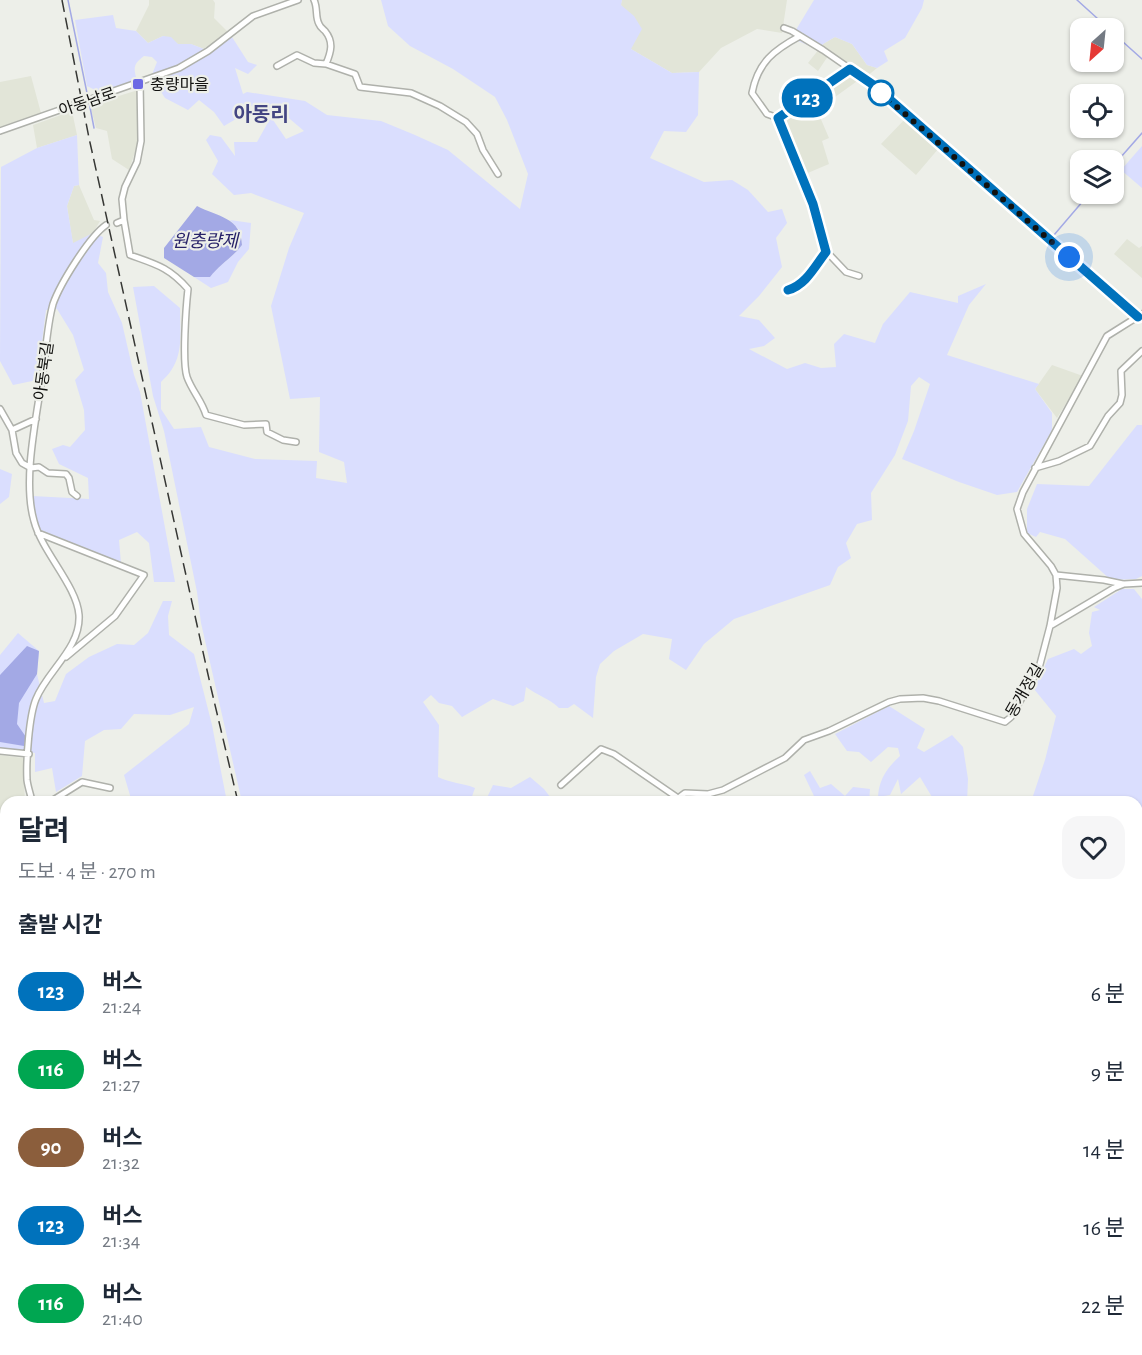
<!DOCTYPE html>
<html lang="ko">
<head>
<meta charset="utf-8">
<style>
	:root { --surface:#fff; --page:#f6f6f7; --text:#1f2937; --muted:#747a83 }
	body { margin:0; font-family:"Alegreya Sans","Noto Sans KR",sans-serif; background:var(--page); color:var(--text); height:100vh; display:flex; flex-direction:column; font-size:22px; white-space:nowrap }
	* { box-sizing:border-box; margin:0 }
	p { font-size:20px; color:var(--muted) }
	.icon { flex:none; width:33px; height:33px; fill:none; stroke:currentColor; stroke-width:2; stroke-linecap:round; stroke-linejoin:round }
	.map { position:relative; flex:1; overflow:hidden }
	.details { position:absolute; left:0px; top:796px; width:1143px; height:560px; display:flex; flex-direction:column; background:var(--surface); border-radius:18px 18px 0 0; box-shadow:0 2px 4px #0004 }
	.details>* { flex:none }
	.badge { padding:0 12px; border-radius:20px; font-size:21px; line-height:39px }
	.needle { width:39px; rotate:207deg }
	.tools { position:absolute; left:1070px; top:18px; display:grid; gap:12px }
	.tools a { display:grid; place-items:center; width:54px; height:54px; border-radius:12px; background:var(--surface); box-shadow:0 2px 4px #0004; font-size:30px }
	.you { position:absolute; width:30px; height:30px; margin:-15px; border:4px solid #fff; border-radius:50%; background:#1a73e8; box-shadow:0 0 0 9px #1a73e833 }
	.map>.badge { position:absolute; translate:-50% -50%; box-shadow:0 0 0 3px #fff }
	h2 { padding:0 18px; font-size:22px; line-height:54px }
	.round { display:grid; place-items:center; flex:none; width:63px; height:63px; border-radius:18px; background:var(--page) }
	.headline { display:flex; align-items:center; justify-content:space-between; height:102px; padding:0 18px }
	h1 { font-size:28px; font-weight:700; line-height:45px }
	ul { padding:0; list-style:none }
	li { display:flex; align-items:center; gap:18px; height:78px; padding:0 18px }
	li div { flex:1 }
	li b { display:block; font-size:22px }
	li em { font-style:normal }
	li .badge { min-width:66px; font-weight:700; text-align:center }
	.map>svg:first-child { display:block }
</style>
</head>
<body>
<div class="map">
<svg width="1142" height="1355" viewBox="0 0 1142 1355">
	<rect width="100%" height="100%" fill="#edefe9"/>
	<path fill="#e2e5d8" d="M149 0H213L215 3 214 18 228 32 204 49 191 44H178L163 36 148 43 136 31 149 5Z
		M622 0H787L782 33 757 29 721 48 699 72 672 73 631 49 621 4Z
		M835 37 852 44 867 65 877 68 866 77 844 61 828 56 818 71 808 63 823 44Z
		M850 71 860 79 817 110 829 138 822 141 829 164 803 175 777 120Z
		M31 76 41 113 0 127V82Z
		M138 90V143L129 170 112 159 107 131 96 128 90 105Z
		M72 111 77 135 37 148 33 125Z
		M906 118 939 148 916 175 881 144Z
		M79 185 94 220 100 221 93 233 73 244 67 206 74 186Z
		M1127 239 1139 248 1142 246V278L1114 254Z
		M1052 365 1083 376 1057 418 1035 389Z
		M0 755 23 758 25 802H6V939L0 941Z
		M6 1187V1278L0 1279V1188Z
		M6 1347V1350H57L58 1355H0V1349Z
		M136 1350H254V1355H137Z
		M761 1350H872V1355H757Z"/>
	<path fill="#dadefe" d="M381 0H622L621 5 634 16 642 29 631 49 672 73 699 72 698 115 686 132 664 131 650 158 704 182 732 180 748 190 768 212 782 209 787 223 776 238 782 267 759 296 739 316 759 320 775 338 764 346 749 349 787 369 805 363 821 368 836 367 834 344 844 334 875 343 883 324 910 292 958 303V296L986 284 969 305 947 355 1039 384 1035 389 1052 413V430L1017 492 997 495 959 482 902 459 914 431 930 384 919 377 911 386 908 421 895 455 871 493 872 520 857 524 846 543 851 558 838 567 830 585 734 619 704 644 686 670 669 659 672 639 643 634 614 651 600 664 596 677 593 718 574 704 568 708H559C550 699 537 695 526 687L524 701 513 706 493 699 462 717 452 706 439 703 431 695 423 702 439 725 438 777C450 783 463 783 475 788L470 802H242L201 623 197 592 164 431 153 396 133 287 154 286 180 308C180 337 185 361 161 382V409L174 429 201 427 209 447 255 459 317 461 316 478 347 483 344 462 319 452 320 397 290 399 271 306 289 248 304 213 251 193 234 195 212 174 218 161 206 140 210 135 221 137 235 156 234 142H257L271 117 286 139 304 131 277 108 263 116 254 107 241 103 235 109 236 119 224 126 214 112 199 100 188 110 165 98 154 81 206 56 232 37 248 62 257 65 248 74 235 68 243 94 247 92 305 101 327 115 381 121 415 135 448 150 520 209 528 174 507 120 495 97 453 69 410 46 388 26Z
		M814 0H924L922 8 905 38 884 51 888 61 877 68 867 65 852 44 835 37 823 44 819 50 791 38Z
		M113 15 116 28 136 31 148 43 163 36 171 37 178 44H191L204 49 198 55 151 77 157 62 152 57 144 56C135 63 133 66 136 77L134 82 97 91 87 86 75 20Z
		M77 135 79 185 74 186 67 206 73 243 93 233 103 237 98 263 106 273 108 292 122 323 134 375 140 392 175 582H154L149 543 137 532 119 540 121 563 36 528 32 496 89 499 88 478 59 464 52 449 63 445 70 447 85 430 84 410 75 380 84 370 73 335 57 309 46 310 37 380 13 385 0 361 1 167 37 148Z
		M1142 146V188L1121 170Z
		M230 220 251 223 249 249 238 262 228 282 211 288 194 277 210 276C220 264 232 258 242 245L241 232Z
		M1137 425H1142V576L1136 579 1111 580 1065 539 1040 532 1036 537 1027 533V509L1037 484 1089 486Z
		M0 469 12 474 9 497 0 504Z
		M1122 589H1134L1142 599V1355H952L961 1350H1137V802H1031L1045 760 1056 716 1034 689 1048 659 1074 649 1081 654 1092 646 1089 633 1092 612 1100 610 1094 607Z
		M163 601H172L168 616 169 635 194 654 212 725 227 802H132L124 775 189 724 194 707 170 715 134 714 121 729 104 730 85 741 82 776 56 792 52 768 35 772V753L0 748V655L18 633 39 651 37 674 44 703 55 701 66 674 89 657 117 644 134 645 148 633Z
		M889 706 925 729 917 748 924 752 952 735 963 747 968 779 967 802H935L920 777 901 794 898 779 890 795 878 797C879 779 887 768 900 756L898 748 888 747 871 762 859 752 847 751 835 734Z
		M810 771 820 788 831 784 845 796 853 787 870 789 869 802H808L814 796 804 775Z
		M530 777 544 789 554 802H485L493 785 511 788Z
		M6 1278V1347L0 1349V1279Z
		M65 1350H136L137 1355H84L66 1352Z
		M405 1350H611V1355H406Z"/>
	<path fill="#a3a9e5" d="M197 206C218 217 241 217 242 245 232 258 220 264 210 277H194L164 258V248Z
		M27 646 39 651 37 674 19 703 17 724 26 737 24 746 0 742V675Z"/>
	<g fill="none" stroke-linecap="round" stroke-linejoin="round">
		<path stroke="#a3a9e5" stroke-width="1.5" d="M68 0 88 98
			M1077 0 1108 28
			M1113 33 1142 59
			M89 102 94 128
			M1113 166 1142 133
			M1054 235 1089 194
			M754 1355 758 1350"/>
		<defs>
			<path id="minor" d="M784 28 792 31 823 50 872 84 1138 317
				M800 36C774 50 758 62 752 93L767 114 778 118 782 125 794 161 818 217 826 251 846 272 859 276
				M326 64 355 74 360 87 411 93 440 106 466 122 477 134 483 150 498 174
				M277 66 297 55 314 63 326 64C331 52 334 42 325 31 323 29 320 27 319 24 315 17 318 8 314 0
				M778 118 850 69
				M0 131 179 68 208 51 253 16 298 0
				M124 220 130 255C155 264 169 267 188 289 186 307 182 362 187 377 192 391 202 401 206 415L244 425 266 424 267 432 283 440 296 442
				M117 223 124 220 122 199 125 187 137 162 141 141 140 82
				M788 290C806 285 815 266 826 251
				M0 409 12 430 16 453 22 463 31 468 39 467 48 473 66 474 69 478 72 492 77 496
				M12 430 36 419
				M1035 468 1059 461 1090 446 1108 416 1120 403 1122 395 1121 371 1142 351
				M38 533 144 575 115 616 66 657
				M1056 575 1104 580 1123 584
				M1050 626 1114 588 1124 584 1142 583
				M0 751 29 754
				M561 785 601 749 614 754 678 798
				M32 802C31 795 28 788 27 780 26 761 29 716 36 699 47 671 81 648 79 615 77 586 42 552 34 521 22 480 37 415 43 372 46 350 47 326 53 304 60 284 89 237 106 225
				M50 802 82 782 110 788
				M673 802 685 793 708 794 723 790 785 758 804 740 829 731 889 702 900 699 923 698 939 701 1005 722 1011 717 1039 668 1050 626 1057 588 1056 575 1051 566 1024 534 1017 509 1023 492 1107 336 1142 314
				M0 890H6
				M0 1181 6 1179
				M62 1350 63 1355
				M401 1350 402 1355
				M882 1350V1355"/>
		</defs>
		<use href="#minor" stroke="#afb1ab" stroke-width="8"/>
		<use href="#minor" stroke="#fff" stroke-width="5"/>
		<path stroke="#363734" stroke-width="1.5" stroke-dasharray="12 6" stroke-linecap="butt" d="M62 0 89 138 211 688 238 802
			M344 1350 345 1355"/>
	</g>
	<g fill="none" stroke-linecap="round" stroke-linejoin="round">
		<defs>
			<path id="line" d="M788 290C806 285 815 266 826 252L813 204 778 118 850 69 872 84 1138 317"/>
		</defs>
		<use href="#line" stroke="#fff" stroke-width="14"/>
		<use href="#line" stroke="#0072bc" stroke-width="9"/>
		<path stroke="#121210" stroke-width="6" stroke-dasharray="0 10.8" d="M881 93 1069 257"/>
	</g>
	<rect fill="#6c6ae4" stroke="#edefe9" stroke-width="2" x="132" y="78" width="12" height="12" rx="3"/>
	<circle fill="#fff" stroke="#0072bc" stroke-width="3" cx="881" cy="93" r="12"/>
	<g text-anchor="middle" stroke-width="4.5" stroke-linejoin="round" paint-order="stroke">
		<g font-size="16" fill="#121210" stroke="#edefe9" text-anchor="start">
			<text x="150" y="90">충량마을</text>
		</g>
		<g font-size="16" fill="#121210" stroke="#edefe9">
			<text transform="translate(87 101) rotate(-19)" y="6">아동남로</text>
			<text transform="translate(43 371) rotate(-82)" y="6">아동북길</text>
			<text transform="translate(1024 690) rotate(-60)" y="6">동개정길</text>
		</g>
		<g font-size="18" font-style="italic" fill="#272268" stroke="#edefe9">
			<text x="205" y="247">원충량제</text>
		</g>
		<g font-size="20" font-weight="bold" fill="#434582" stroke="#edefe9">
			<text x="261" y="121">아동리</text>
		</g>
	</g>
</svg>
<div class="tools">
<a><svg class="needle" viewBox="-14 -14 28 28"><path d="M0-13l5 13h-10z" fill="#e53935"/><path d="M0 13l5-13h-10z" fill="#747a83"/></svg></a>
<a><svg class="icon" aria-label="locate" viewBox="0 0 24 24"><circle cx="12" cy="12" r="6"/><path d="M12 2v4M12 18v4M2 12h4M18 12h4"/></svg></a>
<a><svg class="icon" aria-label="layers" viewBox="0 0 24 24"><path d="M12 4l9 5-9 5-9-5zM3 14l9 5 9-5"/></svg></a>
</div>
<div class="you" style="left:1069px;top:257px"></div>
<b class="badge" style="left:807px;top:98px;background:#0072bc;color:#fff">123</b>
<section class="details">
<div class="headline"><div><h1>달려</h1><p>도보 · 4 분 · 270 m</p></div><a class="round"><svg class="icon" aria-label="heart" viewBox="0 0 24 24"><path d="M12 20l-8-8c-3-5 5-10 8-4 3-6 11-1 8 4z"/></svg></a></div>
<h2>출발 시간</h2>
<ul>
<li><span class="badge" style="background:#0072bc;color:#fff">123</span><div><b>버스</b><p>21:24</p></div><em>6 분</em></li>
<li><span class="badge" style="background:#00a651;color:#fff">116</span><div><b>버스</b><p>21:27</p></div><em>9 분</em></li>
<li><span class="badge" style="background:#8b5e3c;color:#fff">90</span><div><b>버스</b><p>21:32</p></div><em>14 분</em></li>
<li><span class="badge" style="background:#0072bc;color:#fff">123</span><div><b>버스</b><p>21:34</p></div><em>16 분</em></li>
<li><span class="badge" style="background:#00a651;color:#fff">116</span><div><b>버스</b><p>21:40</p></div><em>22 분</em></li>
</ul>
</section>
</div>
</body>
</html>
